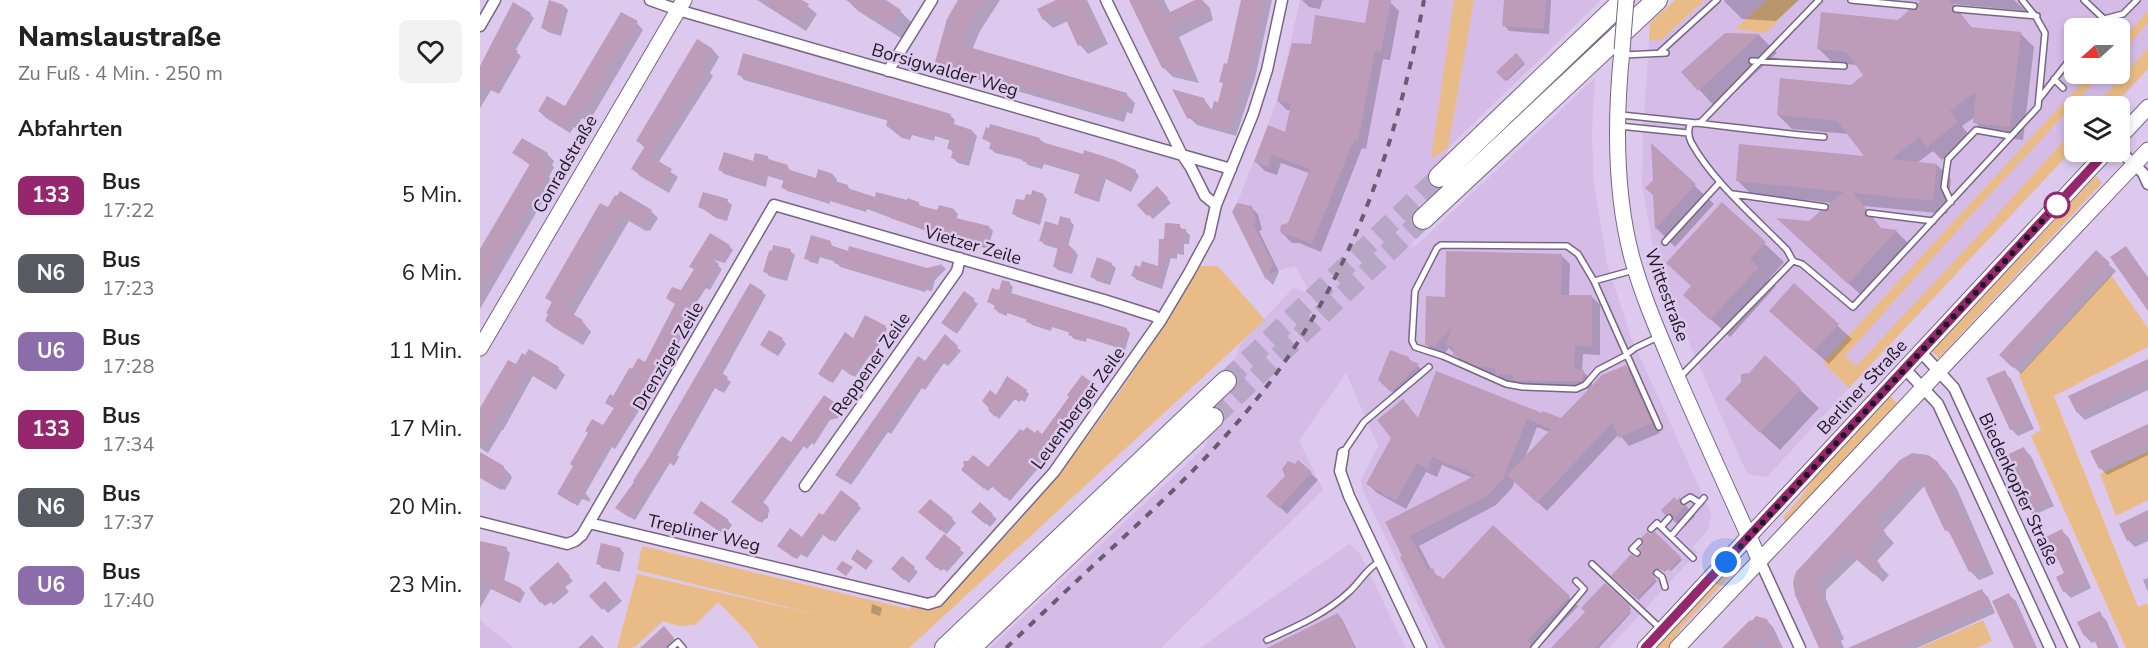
<!DOCTYPE html>
<html lang="de">
<head>
<meta charset="utf-8">
<style>
	:root { --surface:#fff; --page:#f2f2f2; --text:#222; --muted:#767676 }
	body { margin:0; font-family:"Nunito Sans",sans-serif; background:var(--page); color:var(--text); height:100vh; display:flex; flex-direction:column; font-size:22px; white-space:nowrap }
	* { box-sizing:border-box; margin:0 }
	p { font-size:20px; color:var(--muted) }
	.icon { flex:none; width:33px; height:33px; fill:none; stroke:currentColor; stroke-width:2; stroke-linecap:round; stroke-linejoin:round }
	.map { position:relative; flex:1; overflow:hidden }
	.panel { display:flex; flex-direction:column; background:var(--surface); width:480px }
	.panel>* { flex:none }
	.badge { padding:0 12px; border-radius:9px; font-size:21px; line-height:39px }
	.needle { width:39px; rotate:249deg }
	.tools { position:absolute; left:1584px; top:18px; display:grid; gap:12px }
	.tools a { display:grid; place-items:center; width:66px; height:66px; border-radius:9px; background:var(--surface); box-shadow:0 3px 9px #0003; font-size:30px }
	.you { position:absolute; width:30px; height:30px; margin:-15px; border:4px solid #fff; border-radius:50%; background:#1a73e8; box-shadow:0 0 0 9px #1a73e833 }
	.map>.badge { position:absolute; translate:-50% -50%; box-shadow:0 0 0 3px #fff }
	h2 { padding:0 18px; font-size:22px; line-height:54px }
	.round { display:grid; place-items:center; flex:none; width:63px; height:63px; border-radius:9px; background:var(--page) }
	.head { display:flex; align-items:center; justify-content:space-between; height:102px; padding:0 18px }
	h1 { font-size:28px; font-weight:800; line-height:45px }
	ul { padding:0; list-style:none }
	li { display:flex; align-items:center; gap:18px; height:78px; padding:0 18px }
	li div { flex:1 }
	li b { display:block; font-size:22px }
	li em { font-style:normal }
	li .badge { min-width:66px; font-weight:700; text-align:center }
	main { display:flex; flex:1; min-height:0 }
	.map>svg:first-child { display:block }
</style>
</head>
<body>
<main>
<section class="panel">
<div class="head"><div><h1>Namslaustraße</h1><p>Zu Fuß · 4 Min. · 250 m</p></div><a class="round"><svg class="icon" aria-label="heart" viewBox="0 0 24 24"><path d="M12 20l-8-8c-3-5 5-10 8-4 3-6 11-1 8 4z"/></svg></a></div>
<h2>Abfahrten</h2>
<ul>
<li><span class="badge" style="background:#95276e;color:#fff">133</span><div><b>Bus</b><p>17:22</p></div><em>5 Min.</em></li>
<li><span class="badge" style="background:#595b62;color:#fff">N6</span><div><b>Bus</b><p>17:23</p></div><em>6 Min.</em></li>
<li><span class="badge" style="background:#8c6dab;color:#fff">U6</span><div><b>Bus</b><p>17:28</p></div><em>11 Min.</em></li>
<li><span class="badge" style="background:#95276e;color:#fff">133</span><div><b>Bus</b><p>17:34</p></div><em>17 Min.</em></li>
<li><span class="badge" style="background:#595b62;color:#fff">N6</span><div><b>Bus</b><p>17:37</p></div><em>20 Min.</em></li>
<li><span class="badge" style="background:#8c6dab;color:#fff">U6</span><div><b>Bus</b><p>17:40</p></div><em>23 Min.</em></li>
</ul>
</section>
<div class="map">
<svg width="1668" height="648" viewBox="0 0 1668 648">
	<rect width="100%" height="100%" fill="#dec9ee"/>
	<path fill="#d4bce7" fill-rule="evenodd" d="M820 0H1121L969 147 931 248 937 245 1115 78 1112 132 1114 184 1127 264 1151 337 1231 513 1228 530 1213 547 1218 552 1129 648H959L883 491 881 480 898 446 866 373 819 441 843 490 681 648H510L725 447 760 345 813 288 830 293 815 266 783 275 754 211 797 101Z
		M1225 0H1668V69L1633 106H1594V148L1369 388 1287 477 1267 474 1204 331 1175 257 1162 185 1163 132 1169 40H1181ZM1594 28H1640V74H1594Z
		M869 544 879 552 926 648H720Z
		M0 620 34 648H0Z"/>
	<path fill="#e9bc87" d="M974 0H994L968 148 951 159Z
		M1195 0H1225L1181 40H1169L1170 23Z
		M1287 0H1314L1316 2 1286 33 1255 29Z
		M1668 11V23L1640 55V42Z
		M1668 48V69L1633 106H1615Z
		M1610 74H1622L1494 212 1365 356 1376 366 1507 226 1594 129V148L1369 388 1343 363Z
		M1616 176 1622 183 1459 358 1452 351Z
		M720 266H738L785 320 429 648H279L269 634 238 602 215 625 198 626 183 621 156 646 151 648H137L157 574 339 615 157 570 162 546 429 609 433 602 463 600C489 573 517 547 542 518 609 440 668 355 720 266Z
		M1631 275 1668 328V347L1574 396 1658 607 1668 603V648H1646L1551 436 1561 430 1539 375Z
		M1410 396 1417 403 1305 522 1303 517 1320 498 1334 478Z
		M1668 451V500L1636 516 1620 474Z
		M1250 567 1253 573 1202 627 1188 648H1175Z
		M1503 620 1512 641 1496 648H1439Z"/>
	<path fill="#0003" fill-rule="evenodd" d="M277 0H320L337 14 326 31Z
		M367 0H403L420 11 434 25 424 40 378 11Z
		M481 0H520L500 31 492 50 646 94 655 103 652 114 647 112 644 122 465 70 456 61Z
		M577 0H607L628 44 608 54 600 45 588 21 573 28 564 20Z
		M650 0H684L691 14 718 0H722L730 8 733 20 699 37 719 83 693 77 683 67Z
		M763 0H792L775 78 756 136 717 125 709 117 723 99 733 111 739 104 744 85 741 81 748 66Z
		M822 0H844L842 1 840 9 829 7Z
		M891 0 910 2 919 11 910 60 903 59 886 149 882 148 841 252 819 243H812L803 234 810 224 829 173 801 163 797 175 785 171 776 162 806 134 811 110H807L798 101 832 45 886 24Z
		M1026 0H1071L1069 34 1029 31 1024 25Z
		M1245 0H1319L1296 21 1262 19 1244 1Z
		M1433 0H1534L1546 11 1473 4 1492 28 1540 33 1554 47 1543 140 1509 136 1495 122V117L1482 126 1491 137 1462 160 1453 151 1437 163 1457 165 1471 179 1467 214 1384 206 1402 230 1416 231 1430 245 1382 296 1312 231 1350 212 1353 203 1271 194 1257 180 1388 158 1369 134 1312 129 1298 115 1372 86 1385 75 1378 65 1353 63 1339 49 1419 21 1437 12 1443 1Z
		M84 6 88 10 81 36 68 32 63 28Z
		M50 14 54 18 35 51 41 56 19 94 11 90 0 108V68Z
		M157 23 163 30 109 122 102 118 96 128 94 127 90 133 66 118 59 111 85 109Z
		M1245 34 1279 35 1297 53 1237 109 1203 72Z
		M217 41 233 50 239 57 230 73 233 76 178 163 198 177 189 193 160 176 153 169 165 148 158 141Z
		M1036 55 1045 64 1027 81 1018 72Z
		M259 74 470 115 475 120 473 126 492 131 497 136 489 166 478 163 473 158 474 153 469 148 471 141 455 136 454 141 432 135 430 140 422 138 407 126 409 121 264 80Z
		M504 139H559L564 144 655 171 659 176 651 192 626 179 619 202 600 196 596 192 601 175 564 164 562 169 548 165 544 160 515 153 511 149 512 144Z
		M1173 147 1234 204 1195 247 1176 228Z
		M34 153 67 154 74 161 72 165 74 167 69 177 74 182 0 309V251L51 166Z
		M288 158 291 161 307 166 311 171 337 180 353 175 357 179 356 183 367 186 372 191 396 199 438 203 443 208 458 212 474 210 478 214 476 219 509 227 513 231 508 249 457 235 387 209 386 212 350 201V204L307 191 303 187 304 181 288 176 286 187 244 174 240 170Z
		M677 188 691 203 673 219 659 205Z
		M563 195 567 199 560 225 537 217 534 214 545 201Z
		M247 201 252 205 247 221 236 218 220 207Z
		M1242 204 1304 262 1289 279 1296 286 1250 337 1224 313 1213 287Z
		M771 207 778 214 782 230 779 231 799 272 793 285 787 279 754 212Z
		M128 209 171 211 178 218 170 231 168 230 166 231 149 221 93 316 102 321 111 332 103 345 73 327 66 320 73 304 67 297Z
		M590 221 594 225 588 246 598 255 592 274 578 270 574 266 579 249 565 245 561 241 579 227Z
		M699 226 710 235 709 244H704V255L697 254V259L691 258 682 289 657 280 653 276 679 268 685 241Z
		M350 242 354 248 447 269 463 266 466 269 455 280 452 291 446 290 445 292 360 267 356 262 340 257 338 264 330 262 326 258Z
		M249 246 253 250 245 263 230 259 242 269 230 290 226 288 213 308 217 311 165 401 135 449 132 447 105 494 111 502 102 499 98 506 83 497 135 409 127 403 134 398 153 371 165 364 202 292 215 270 211 266Z
		M1646 248 1668 277V308Z
		M310 251 315 255 307 281 289 276 285 271Z
		M1616 253 1636 271 1541 374 1521 355Z
		M1082 256 1090 264 1089 296 1112 297 1120 305V355L1103 354 1102 371 1112 380V387L1146 366 1155 376 1180 433 1149 446 1139 434 1067 511 1035 481 1032 488 1016 505 939 546 952 571 963 581 1014 527 1098 606 1058 648H966L907 523 993 478 962 465 957 477 946 472 926 509 897 493 888 484 913 438 923 401 939 419 1063 415 1081 420 1110 389 1043 388 1037 382H1025L1018 375 1008 374 983 363 969 348 964 354 955 353 946 344 966 298ZM1057 427 1069 432 1044 460Z
		M631 264 636 268 630 285 617 281 612 277Z
		M529 283 533 287 531 294 646 329 650 333 645 350 607 338 606 342 594 339 590 335 591 333 572 327 571 331 552 325 548 320 527 313V316L519 313 515 309 516 307 509 302Z
		M1314 286 1372 339 1349 364 1305 325Z
		M282 292 286 295 242 375 251 382 244 393 235 388 197 455 199 457 194 466 190 463 155 520 141 511Z
		M484 293 498 304 477 334 467 327Z
		M405 327 407 329 392 357 390 355 375 377 363 368 353 383 342 375 374 340Z
		M465 336 481 351 468 366 464 363 445 390 442 388 411 434 408 432 371 485 361 478Z
		M302 339 306 344 298 356 281 345Z
		M928 358 945 372 919 398 900 379Z
		M1668 360V390L1605 420 1598 413 1590 397Z
		M36 366 78 368 85 375 76 390 53 376 23 430H22L8 453 0 448V410Z
		M1524 372 1531 379 1554 429 1538 436 1531 429 1508 379Z
		M613 385 617 389 597 417 598 418 568 457 530 501 513 486 508 491 487 473 508 469 544 433 562 436Z
		M1320 390 1339 408 1300 450 1265 418Z
		M546 391 549 394 545 402 541 400 539 402 535 399 519 419 510 410 516 397Z
		M356 405 361 414 358 418 350 420 334 445 332 443 327 449 324 446 282 504 290 510 288 514V518L285 519 282 523 256 504 311 444Z
		M1668 426V455L1627 475 1620 468Z
		M1544 449 1551 456 1574 506 1554 515 1547 508 1548 491 1541 476 1537 478 1530 471Z
		M0 454 23 467 30 474 32 478 25 490 22 489 21 490 0 478Z
		M1425 458 1456 462 1466 472 1477 489 1514 574 1499 580 1490 571 1474 537 1466 530 1445 485 1403 531 1414 543 1396 562 1409 575 1403 582 1378 559 1346 590V599L1364 639 1361 641 1364 648H1341L1317 595Z
		M818 462 838 480 807 514 788 496Z
		M361 492 381 508 355 542 344 534 327 558 321 554 317 559 302 549 323 539 343 517Z
		M1200 499 1215 516 1204 527 1200 523H1196L1183 510Z
		M500 504 517 519 510 527 498 516Z
		M1668 511V541L1655 547 1648 540Z
		M445 516 472 519 476 523 465 536 484 553 467 572 463 568 461 571 447 558 466 534Z
		M219 517 248 521 252 525 245 535Z
		M1582 531 1589 538 1611 588 1591 598 1584 591 1586 574 1579 559 1575 561 1568 554Z
		M1174 534 1202 560 1191 571 1188 568 1185 572 1181 569 1175 571 1173 577 1177 581 1159 600 1133 576 1155 559 1162 558 1166 543 1170 535Z
		M0 543 26 549 30 553 24 581 41 589 45 593 40 603 11 589 0 608Z
		M140 549 144 553 140 572 122 568 118 563Z
		M422 558 438 572 429 583 417 573Z
		M82 568 93 581 85 587 89 592 73 605 71 602 65 606 61 602Z
		M1668 578V592L1663 580Z
		M125 583 142 601 128 613 111 596Z
		M1125 585 1151 609 1149 611 1151 613 1119 648H1073L1107 612Z
		M1501 590 1508 597 1515 613 1437 648H1372Z
		M1529 595 1536 601 1557 648H1536Z
		M392 604 402 608 400 616 391 613Z
		M1619 613 1626 620 1639 648H1619L1616 641 1612 643 1605 636Z
		M858 615 862 619 876 648H790Z
		M1286 620 1293 627 1303 648H1244L1272 623Z
		M184 628 199 644 195 648H163Z"/>
	<path fill="#bd9cb9" d="M69 0 84 5 76 33 61 28Z
		M280 0H322L329 4 317 24Z
		M366 0H406L421 10 410 28Z
		M478 0H505L491 22 482 45 647 93 643 106 638 104 635 114 455 62 467 19Z
		M576 0H603L620 35 598 46 582 11 563 20 557 9Z
		M649 0H677L684 15 715 0H722L725 10 691 27 712 75 682 68Z
		M761 0H784L768 70 748 130 707 118 692 89 724 98 731 112 734 101 738 102 743 83 739 82 744 63 747 64Z
		M889 0H911L901 52 895 51 878 141 874 140 832 244 809 235 802 234 800 231 801 225 808 223 830 169 792 155 788 167 774 162 788 125 805 132 811 104 797 101 812 43 831 44 835 15 885 23Z
		M1024 0H1066L1064 29 1022 26Z
		M1442 0H1469L1473 5 1472 12 1480 14 1490 27 1541 32 1530 127 1493 123 1496 92 1470 111 1478 122 1447 147 1439 137 1412 159 1457 164 1453 201 1373 193 1386 209 1384 213 1386 216 1393 218 1401 228 1417 230 1368 284 1296 218 1329 221 1340 211 1348 210 1349 204 1364 192 1256 181 1259 144 1384 156 1357 121 1297 115 1300 78 1371 85 1383 75 1366 52 1337 49 1341 12 1418 20 1429 10 1438 9V3Z
		M33 2 51 13 31 47 38 51 14 91 0 83V66Z
		M141 12 158 21 101 116 95 112 89 122 87 121 83 127 58 111 67 96 85 106Z
		M1245 33 1280 34 1218 91 1201 72Z
		M217 39 233 49 224 66 227 68 171 157 192 169 181 187 151 169 165 146 156 141Z
		M263 53 471 114 468 122 492 130 483 162 471 158 473 150 467 149 470 138 450 132 448 137 427 130 425 136 415 133 416 129 406 126 408 118 257 75Z
		M1036 53 1044 62 1025 81 1016 72Z
		M510 124 560 138 559 139 565 143 603 154 604 150 635 160 656 170 647 189 622 176 615 199 594 193 600 173 560 161 558 166 542 161 543 157 509 149 511 142 502 139 506 127 509 128Z
		M42 138 68 153 66 157 68 159 62 170 68 174 0 291V249L50 164 32 153Z
		M1171 143 1216 184 1175 229 1173 195 1165 188 1173 180Z
		M244 152 273 161 275 153 288 156V159L308 165 307 169 336 178 338 169 353 174 352 180 368 185 367 188 395 197 396 192 427 200V198L439 202 438 205 457 210 459 205 474 209 472 217 509 226 504 246 452 232 410 218 411 215 383 206 382 209 346 198V201L301 188 304 179 285 173 282 184 238 170Z
		M677 186 688 198 667 216 657 205Z
		M552 190 564 194 556 222 532 214 536 199 544 200 546 194 551 195Z
		M140 191 172 210 162 225 160 224 159 226 141 215 109 269 86 310 103 320 102 322 105 324 95 339 65 321 68 314 66 313 72 302 65 298 120 203 128 207 135 195 137 196Z
		M223 192 248 199 243 218 218 207Z
		M1242 202 1286 242 1270 259 1279 267 1230 320 1203 295 1211 286 1186 263Z
		M757 203 772 206 776 223 773 224 793 264 786 280 752 212Z
		M580 216 591 219 585 241 597 253 594 252 588 271 573 267 578 247 559 241 565 221 578 225Z
		M685 223 700 224V229H706V240H701L700 251H694L693 255H687L678 285 651 276 655 265 660 267 662 261 678 266 679 239H684Z
		M230 233 250 245 241 260 230 257 239 264 225 287 222 285 210 304 214 306 162 397 131 446 128 444 102 489 111 500 98 496 94 504 77 494 93 466 90 464 108 433 105 431 112 419 123 425 134 408 125 403 130 394 133 396 150 367 152 369 158 358 165 362 195 304 186 298 192 287 201 290 214 269 209 267Z
		M331 235 351 241 350 245 368 251 369 246 447 268 463 264 451 276 448 288 442 286 441 289 354 263 355 259 336 254 334 261 324 259Z
		M293 245 311 249 303 277 283 272 288 254 290 250 292 251Z
		M1646 246 1668 278V311L1630 257Z
		M1616 250 1630 263 1533 368 1519 355Z
		M966 251 1082 254 1081 295H1112V347L1095 346 1094 369 1104 370 1102 381H1039L1033 380V375L1016 374 1015 368 999 367 973 355V347L965 346 972 328 955 346 945 345 946 296 965 297Z
		M617 257 632 263 625 282 610 277Z
		M522 280 530 282 528 292 647 328 642 347 603 335 602 339 588 335 590 331 568 325 567 328 561 326 546 322 547 318 524 310 523 313 514 309 515 305 507 302 512 288 519 290Z
		M270 283 283 291 239 371 248 377 240 391 231 385 194 451 197 452 190 463 186 461 150 518 135 508 154 482 153 481 170 455Z
		M1314 283 1359 324 1334 351 1289 311Z
		M484 291 495 299 473 331 461 323Z
		M385 315 406 326 390 356 387 354 372 376 361 368 350 382 338 374 365 332 373 338Z
		M289 330 303 338 293 353 280 345Z
		M465 334 478 346 469 360 467 359 464 364 459 360 440 388 437 385 415 417 416 418 406 432 404 430 366 482 355 475 438 356 445 361Z
		M49 349 79 367 69 384 46 370 16 425 14 424 0 448V408L28 360 36 364 42 353 45 355Z
		M910 350 929 357V360L939 364 911 392 898 380Z
		M1285 355 1321 389 1280 433 1245 399 1261 382V374L1269 373Z
		M1668 359V380L1597 413 1588 396Z
		M1146 365 1172 423 1139 438 1132 423 1057 503 1027 475 1071 429 1047 419 1023 479 1007 496 930 536 948 570 953 568 957 578 960 576 963 579 1013 525 1090 596 1047 641 1051 644 1049 648H965L920 557 922 556 905 522 996 475 952 457 948 469 937 463 916 501 886 484 911 438 897 420 923 399 938 418 956 371 1062 413 1063 411 1081 418 1122 375Z
		M1525 370 1548 422 1530 430 1506 378Z
		M602 375 614 384 582 431 542 480 525 498 508 483 504 489 481 470 484 466 483 461H488L493 455 508 467 540 429 543 431 547 427 555 433 557 430 562 434 589 397 587 395Z
		M527 376 547 390 541 400 537 397 536 400 531 397 515 417 508 410 509 408 502 401 510 390 516 395Z
		M344 395 357 404 359 411 355 415 348 418 331 444 329 441 324 447 321 445 280 500 289 507 286 511V516H282L279 522 251 502 302 436 311 442Z
		M1668 424V445L1619 469 1610 451Z
		M1544 447 1568 499 1546 509 1539 494 1546 491 1536 469 1529 472 1522 457Z
		M0 452 24 466 23 469 26 470 17 485 14 483V485L0 477Z
		M1432 453 1448 455 1457 461 1461 467 1505 564 1489 572 1468 530 1465 531 1438 474 1394 521 1406 533 1387 552 1401 565 1393 574 1367 551 1338 581 1337 589 1355 630 1353 631 1360 648H1339L1315 595 1313 582 1316 572 1420 460Z
		M818 460 832 472 799 508 786 496 805 476 802 469 808 461 815 464Z
		M361 490 379 504 351 541 340 532 323 556 318 552 314 558 297 546 310 528 322 537 339 513 343 515Z
		M1194 497 1197 500 1200 497V504L1206 505 1194 519 1192 514 1185 515 1181 510Z
		M450 499 473 518 461 531 438 512Z
		M221 501 249 520 240 532 213 513Z
		M500 502 513 514 505 524 491 512Z
		M1668 510V531L1647 541 1639 524Z
		M1582 529 1606 581 1583 592 1576 577 1584 573 1574 551 1566 555 1560 540Z
		M1167 532 1170 534 1175 532 1201 557 1189 571 1186 568 1183 571 1178 568 1174 570 1172 574 1176 578 1157 599 1131 576 1151 554 1156 558 1160 556 1162 552 1159 549 1164 543 1161 538Z
		M464 534 481 548 463 570 459 566 456 568 445 558Z
		M0 541 27 547 20 578 41 588 36 600 0 583Z
		M121 543 141 548 136 569 116 564Z
		M377 549 393 561 386 570 371 559Z
		M422 556 435 567 424 580 411 569Z
		M362 561 373 567 366 576 356 569Z
		M78 562 90 576 82 583 86 587 68 602 66 599 60 603 49 588Z
		M125 581 138 596 122 610 109 596Z
		M1125 583 1150 606 1148 608 1151 611 1115 648H1071L1105 612 1101 608Z
		M1502 589 1509 606 1415 648H1368Z
		M1529 593 1555 648H1534L1512 601Z
		M1620 611 1636 648H1618L1611 633 1604 636 1597 622Z
		M858 613 875 648H787Z
		M1276 616 1287 619 1300 648H1285L1281 639 1272 648H1242L1270 620 1272 621Z
		M184 626 194 638 183 648H160Z
		M112 635 124 648H98Z"/>
	<g fill="none" stroke-linecap="round" stroke-linejoin="round">
		<path stroke="#b8a6c6" stroke-width="20" stroke-dasharray="20 10" stroke-linecap="butt" d="M746 381 959 177
			M733 418 943 219"/>
		<defs>
			<path id="lane" d="M1339 0 1221 122 1210 124C1208 131 1208 136 1211 142 1232 181 1276 218 1307 250L1313 261 1322 264 1373 307 1558 107 1565 33 1556 17 1542 0
				M1371 0 1434 6
				M1604 0 1624 19
				M1476 9 1557 16
				M1616 28 1624 19 1643 14 1657 0
				M1592 47 1594 49
				M1179 53 1237 0
				M1143 55 1186 53
				M1272 61 1364 66
				M1574 79 1583 88
				M1560 98 1594 54
				M1139 115C1208 121 1275 131 1344 137
				M1139 126 1208 133
				M1253 194 1345 207
				M1471 202 1464 187 1468 159 1496 130 1530 136
				M1389 213 1453 221
				M1185 242 1240 182
				M1154 270 1114 281 1098 254 1087 246 961 245 957 248 935 291 932 341 935 347 963 356 1026 384 1043 387 1096 389 1105 385 1118 370 1143 357 1155 348 1180 336
				M1114 281 1179 427
				M1199 378 1313 261
				M863 453 884 422 949 367
				M1204 501 1210 497 1220 503
				M1181 527 1189 518
				M1171 529 1177 523 1213 558
				M1191 536 1224 498
				M1157 553 1152 549 1159 542
				M1112 564 1181 629
				M1177 573 1182 577 1185 587
				M787 640C817 626 844 615 869 592 880 582 887 568 899 562
				M191 648 198 642 203 648
				M1054 648 1104 589 1096 581"/>
			<path id="street" d="M170 0 198 10 751 169
				M626 0 701 153 711 168 725 196 736 205
				M0 26 15 0
				M408 71 452 0
				M1640 151 1663 173 1668 184
				M1441 352 1474 388 1594 648
				M1425 369 1458 404 1570 648
				M863 453 860 471 869 496 941 648
				M325 486 477 271 480 258
				M0 522 87 544 95 541 102 535 294 205 624 300 674 316 681 320
				M109 523 448 604 458 601 574 472 681 320 709 273 729 236 736 205 773 114 787 70 802 0
				M1280 561 1320 648"/>
			<path id="secondary" d="M1142 50C1135 119 1134 191 1152 258 1163 298 1180 336 1196 374 1223 436 1252 499 1280 561
				M1640 137 1668 107
				M0 348 204 0
				M1165 648 1626 152
				M1197 648 1668 150"/>
			<path id="highway" d="M959 177 1144 0
				M943 219 1177 0
				M465 648 746 381
				M490 648 733 418"/>
		</defs>
		<use href="#lane" stroke="#786586" stroke-width="8"/>
		<use href="#street" stroke="#786586" stroke-width="13"/>
		<use href="#secondary" stroke="#786586" stroke-width="17"/>
		<use href="#highway" stroke="#786586" stroke-width="22"/>
		<use href="#lane" stroke="#fff" stroke-width="5"/>
		<use href="#street" stroke="#fff" stroke-width="10"/>
		<use href="#secondary" stroke="#fff" stroke-width="15"/>
		<use href="#highway" stroke="#fff" stroke-width="20"/>
		<path stroke="#695c72" stroke-width="4" stroke-dasharray="8 8" stroke-linecap="butt" d="M526 648C561 615 596 581 632 548 684 500 736 451 780 395 872 279 917 143 944 0"/>
		<defs>
			<path id="secondary-bridge" d="M1142 50 1146 0"/>
		</defs>
		<use href="#secondary-bridge" stroke="#786586" stroke-width="17" stroke-linecap="butt"/>
		<use href="#secondary-bridge" stroke="#fff" stroke-width="15"/>
	</g>
	<g fill="none" stroke-linecap="round" stroke-linejoin="round">
		<defs>
			<path id="line" d="M1165 648 1626 152"/>
		</defs>
		<use href="#line" stroke="#fff" stroke-width="14"/>
		<use href="#line" stroke="#95276e" stroke-width="9"/>
		<path stroke="#201825" stroke-width="6" stroke-dasharray="0 10.8" d="M1246 562 1577 205"/>
	</g>
	<circle fill="#fff" stroke="#95276e" stroke-width="3" cx="1577" cy="205" r="12"/>
	<g text-anchor="middle" stroke-width="5" stroke-linejoin="round" paint-order="stroke">
		<g font-size="18" fill="#201825" stroke="#dec9ee">
			<text transform="translate(465 70) rotate(16)" y="6">Borsigwalder Weg</text>
			<text transform="translate(85 164) rotate(-60)" y="6">Conradstraße</text>
			<text transform="translate(493 245) rotate(16)" y="6">Vietzer Zeile</text>
			<text transform="translate(1187 295) rotate(70)" y="6">Wittestraße</text>
			<text transform="translate(188 356) rotate(-60)" y="6">Drenziger Zeile</text>
			<text transform="translate(391 364) rotate(-55)" y="6">Reppener Zeile</text>
			<text transform="translate(1382 387) rotate(-47)" y="6">Berliner Straße</text>
			<text transform="translate(598 408) rotate(-54)" y="6">Leuenberger Zeile</text>
			<text transform="translate(1539 489) rotate(65)" y="6">Biedenkopfer Straße</text>
			<text transform="translate(224 533) rotate(13)" y="6">Trepliner Weg</text>
		</g>
	</g>
</svg>
<div class="tools">
<a><svg class="needle" viewBox="-14 -14 28 28"><path d="M0-13l5 13h-10z" fill="#e53935"/><path d="M0 13l5-13h-10z" fill="#767676"/></svg></a>
<a><svg class="icon" aria-label="layers" viewBox="0 0 24 24"><path d="M12 4l9 5-9 5-9-5zM3 14l9 5 9-5"/></svg></a>
</div>
<div class="you" style="left:1246px;top:562px"></div>
</div>
</main>
</body>
</html>
